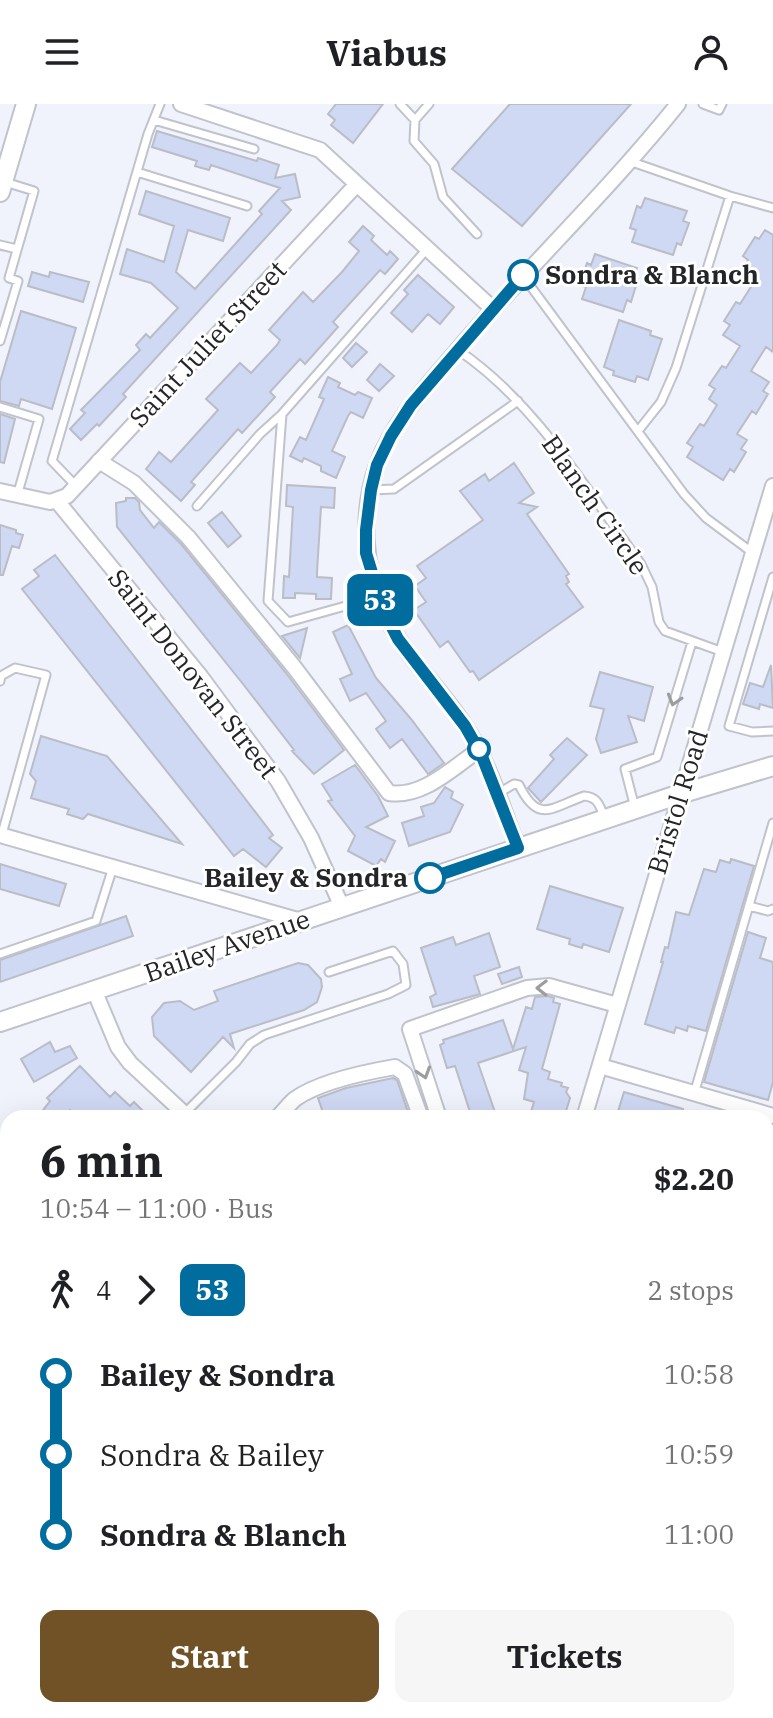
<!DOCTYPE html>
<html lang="en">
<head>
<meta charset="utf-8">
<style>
	:root { --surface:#fff; --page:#f6f6f6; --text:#202124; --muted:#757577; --accent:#705226 }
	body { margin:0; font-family:"IBM Plex Serif",serif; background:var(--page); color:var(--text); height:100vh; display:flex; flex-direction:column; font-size:30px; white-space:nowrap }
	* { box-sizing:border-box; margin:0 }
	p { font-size:26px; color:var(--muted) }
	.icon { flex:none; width:44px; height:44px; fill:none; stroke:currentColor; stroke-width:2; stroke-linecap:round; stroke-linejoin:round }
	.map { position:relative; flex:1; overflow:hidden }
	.panel { position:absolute; left:0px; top:1006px; width:774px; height:608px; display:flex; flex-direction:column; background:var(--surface); border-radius:24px 24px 0 0; box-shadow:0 8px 32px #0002 }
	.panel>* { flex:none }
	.badge { padding:0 16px; border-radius:12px; font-size:28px; line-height:52px }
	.map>.badge { position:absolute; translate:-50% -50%; box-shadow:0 0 0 4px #fff }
	.legs { display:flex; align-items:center; gap:12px; height:88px; padding:0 40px; font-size:26px }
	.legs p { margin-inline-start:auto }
	.head { display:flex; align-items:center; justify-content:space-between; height:136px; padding:0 40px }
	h1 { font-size:44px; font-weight:700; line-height:60px }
	.primary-button { display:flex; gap:16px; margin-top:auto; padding:16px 40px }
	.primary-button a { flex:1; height:92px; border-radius:16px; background:var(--accent); color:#fff; font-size:32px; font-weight:700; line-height:92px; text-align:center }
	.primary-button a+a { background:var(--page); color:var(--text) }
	ul { padding:0 40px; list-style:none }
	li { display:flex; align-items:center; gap:28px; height:80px; font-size:30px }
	li i { display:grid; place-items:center; width:12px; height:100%; margin:0 10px; background:currentColor }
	li i::after { content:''; width:20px; height:20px; margin:-10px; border:6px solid; border-radius:50%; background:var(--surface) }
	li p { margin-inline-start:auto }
	li:first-child i { background:linear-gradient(#0000 50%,currentColor 0) }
	li:last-child i { background:linear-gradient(currentColor 50%,#0000 0) }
	header { display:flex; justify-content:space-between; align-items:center; height:104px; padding:0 40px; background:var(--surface); font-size:36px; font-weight:700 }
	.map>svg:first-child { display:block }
</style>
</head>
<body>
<header><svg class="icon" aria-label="menu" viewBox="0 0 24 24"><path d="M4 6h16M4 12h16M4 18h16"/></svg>Viabus<svg class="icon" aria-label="person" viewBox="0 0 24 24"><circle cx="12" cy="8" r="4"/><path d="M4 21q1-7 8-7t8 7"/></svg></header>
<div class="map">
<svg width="773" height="1614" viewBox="0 0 773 1614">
	<rect width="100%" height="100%" fill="#f0f3fc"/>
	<path fill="#cfd9f4" stroke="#babdc6" stroke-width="2" d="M336 0H383L353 39 331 21 335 16 328 10Z
		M510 0H631L522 122 452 65Z
		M157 27 257 57 258 54 279 61 275 74 295 70 300 93 282 97 291 106 123 290 126 293 99 322 97 320 81 336 70 325 85 309 81 306 140 246 136 241 146 230 150 234 178 204 151 179 120 170 127 145 164 158 174 122 139 110 146 87 230 114 223 137 188 126 176 168 195 185 262 110 259 107 280 84 211 61 209 66 195 62 197 57 152 43Z
		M645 94 687 107 683 117 689 119 681 141 677 139 673 151 632 138 636 126 630 124 637 102 641 104Z
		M363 122 374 132 371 136 387 151 390 147 398 155 385 170 380 166 333 218 338 223 305 260 300 255 270 288 275 293 242 329 238 325 191 378 195 381 181 397 146 365 150 360 159 348 171 358 218 306 206 295 240 259 251 269 277 241 280 236 269 226 303 188 313 198 342 168 359 147 349 138Z
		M765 126 773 131V248L766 243 751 267 769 278 763 287 768 290 756 310 752 307 737 330 747 336 741 345 746 348 734 368 730 365 723 376 687 353 693 343 687 339 700 320 704 322 717 301 709 295 715 285 709 281 722 262 726 264 740 242 723 231 730 221 724 217 736 198 740 200 756 175 742 166 748 156 743 152 755 133 759 135Z
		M595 150 637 164 633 174 638 175 631 198 627 196 623 208 582 195 586 183 580 181 587 159 591 161Z
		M32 168 49 173 50 168 89 178 83 198 28 182Z
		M418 171 454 203 440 220 428 210 412 228 391 209 408 190 404 186Z
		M21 207 76 224 52 305 21 295 19 302 0 297V278Z
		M619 216 651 227 650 231 662 235 648 276 637 272 635 278 613 271 614 267 604 263Z
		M356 239 367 248 352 263 343 254Z
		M380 260 394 272 379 287 367 276Z
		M328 273 340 279 338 283 355 291 358 288 372 294 363 314 351 308 348 312 332 347 345 353 336 374 321 367V362L304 354 302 358 290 352 300 333 306 336 324 295 319 293Z
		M0 310 15 315 4 359 0 358Z
		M514 359 534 389 519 399 537 403 527 410 569 470 566 472 569 478 566 480 583 503 479 576 473 567 470 568 448 537 440 543 414 506 426 498 415 482 426 474 417 462 483 416 460 387 485 370 489 377Z
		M287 381 335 384 334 404 321 403 317 468V473L332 474 331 495H316V490L295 489V494H283L284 472 289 473 293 403 286 402Z
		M126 394H135L139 398 140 406 154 424 159 418 181 440 286 569 344 646 314 670 292 647 294 646 243 580 117 423 116 399 126 397Z
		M222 408 241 432 228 443 208 419Z
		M0 421 16 426V429L23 431 19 444 12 442 3 471H0Z
		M55 451 237 684 273 731 269 734 282 744 266 763 243 745 234 752 22 485 39 472 34 466Z
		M348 521 376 574 411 615 444 659 431 668 428 670 402 635 390 644 376 625 386 617 366 589 350 597 340 575 352 570 333 528Z
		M307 524 300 554 282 532Z
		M771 561 773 604 760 600 759 605 743 600 750 579 763 583Z
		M600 568 653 583 644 617 628 612 637 638 601 649 596 635 604 605 590 602Z
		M41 632 107 652 182 740 88 710 83 715 67 710 69 705 31 694 36 677 30 670Z
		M567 634 587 651 541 698 528 684 554 655 550 651Z
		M355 661 378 692 388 712 366 723 395 737 385 758 381 755 376 762 348 747 355 732 328 697 332 696 322 680Z
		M445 683 453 688 451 694 463 701 450 728 409 742 402 719 424 712 421 703 434 699Z
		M731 755 754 762 706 927 688 922 687 927 676 923 674 929 645 920 663 858H661L665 843 668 844 676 808 689 811 704 765 716 768 720 756 730 759Z
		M0 760 66 780 59 802 0 785Z
		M550 782 623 804 609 848 583 840 582 844 569 840 570 835 537 825Z
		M126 812 133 832 0 878V856Z
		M748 828 766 834 760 854 773 858V978L768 996 704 978Z
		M489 829 500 863 474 872 480 890 433 903 430 893 436 890 421 844 453 833 456 841Z
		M298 859 308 861 321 875 322 883 317 898 304 906 230 930 234 944 223 933 191 968 154 932 152 913 164 899 180 897 194 906 218 897 214 887Z
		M519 863 522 873 502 880 498 870Z
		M548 892 554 894 553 898 560 900 542 965 550 968 548 975 562 979 561 982 568 984 566 988 570 994 564 1014H529L534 998 524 995 528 969 519 966 526 943 478 959 497 1014H472L455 962 447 964 440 941 444 939 443 936 503 916 513 945 526 903 532 905 535 893Z
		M50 938 55 948 70 942 77 954 34 978 21 955Z
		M80 962 110 993 115 988 130 1002 134 998 144 1008 140 1012 142 1014H80L70 1006 62 1014H37L50 997 47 994Z
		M393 974 397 976 410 1014H325L318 994 346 984Z
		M624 988 683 1005 681 1014H616Z"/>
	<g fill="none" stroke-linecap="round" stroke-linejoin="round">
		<defs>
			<path id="lane" d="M400 0 415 16 414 37 434 60 443 93 477 130
				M703 0 719 6 722 0
				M154 16 254 45
				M415 16 429 0
				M632 58 730 92 773 104
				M137 68 247 102
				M0 141 17 145
				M523 172 684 390 706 414 753 449
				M0 237 18 177 9 174 34 87 5 78
				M458 246C536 299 586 385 641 460L652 483 659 518 665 527 723 548
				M0 303 39 315 17 392
				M638 327 661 298 676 264 730 92
				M76 382 52 357 148 30 160 0
				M371 386 394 385 518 297
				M197 402 260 330 282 310
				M773 473 729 622 752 628 773 627
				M377 488 349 501 288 518 268 497 282 310 427 145
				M0 577 1 572 15 564 46 571 2 730
				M499 689 514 680 519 681C538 720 551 704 584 692 598 693 599 701 604 712
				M635 704 625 665 657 653 692 538
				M749 802 768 807 773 805
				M0 850 96 817 113 763
				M694 990 773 719
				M184 1010 236 958 250 940 264 931 388 890 406 881 403 860 393 847 329 868"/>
			<path id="street" d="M181 0 320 46 493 205
				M99 357 134 379 188 433 294 563 389 689C423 694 452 664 479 646
				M0 387 50 398 67 392 357 80
				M57 397 201 573 278 677 311 734 342 803
				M0 731 301 817
				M518 744C502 703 489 658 465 622 440 583 404 552 384 509 364 463 360 409 377 361 394 315 429 280 460 243 531 160 610 85 678 0
				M94 886 118 943 130 959 189 1014
				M600 962 773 1012
				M277 1014C283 1008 289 1000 295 995 320 977 366 968 395 963L405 970 421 1014
				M439 1014 410 925 527 884 549 882 617 901
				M584 1014 773 382
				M766 1072 773 1049
				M0 1130 8 1136
				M766 1505 773 1506
				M134 1606V1614
				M230 1614 249 1606
				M593 1614 597 1606"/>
			<path id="secondary" d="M0 88 26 0
				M0 918 680 690 773 662"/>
		</defs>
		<use href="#lane" stroke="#c0c3cc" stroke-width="11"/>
		<use href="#street" stroke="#c0c3cc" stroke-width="18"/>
		<use href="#secondary" stroke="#c0c3cc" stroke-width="22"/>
		<use href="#lane" stroke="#fff" stroke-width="7"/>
		<use href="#street" stroke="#fff" stroke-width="14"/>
		<use href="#secondary" stroke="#fff" stroke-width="18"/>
	</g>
	<defs><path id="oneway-chevron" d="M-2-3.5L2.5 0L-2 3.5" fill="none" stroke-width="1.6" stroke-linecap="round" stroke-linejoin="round" transform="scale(2)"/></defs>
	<g stroke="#9c9d9e">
		<use href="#oneway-chevron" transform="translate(674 596) rotate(107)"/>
		<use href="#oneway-chevron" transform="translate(542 884) rotate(-179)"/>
		<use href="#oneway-chevron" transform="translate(424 969) rotate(72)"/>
	</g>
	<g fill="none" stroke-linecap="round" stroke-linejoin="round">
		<defs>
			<path id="line-1" d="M430 774 518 744 481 650 465 622 398 535 384 508 366 449V426L371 386 377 361 391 332 411 301 523 171"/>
		</defs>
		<use href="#line-1" stroke="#fff" stroke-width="18"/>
		<use href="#line-1" stroke="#006d9e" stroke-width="12"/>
	</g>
	<g fill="#fff" stroke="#006d9e" stroke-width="4">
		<circle cx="523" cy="171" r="14"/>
		<circle cx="479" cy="645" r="10"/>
		<circle cx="430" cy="774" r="14"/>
	</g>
	<g text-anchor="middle" stroke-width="6" stroke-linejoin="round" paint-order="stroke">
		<g font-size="26" font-weight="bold" fill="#232528" stroke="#fff" text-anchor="start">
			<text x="545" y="180">Sondra &amp; Blanch</text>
			<text x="408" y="783" text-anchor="end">Bailey &amp; Sondra</text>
		</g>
		<g font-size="26" fill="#232528" stroke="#fff">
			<text transform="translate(208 240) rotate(-47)" y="9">Saint Juliet Street</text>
			<text transform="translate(595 401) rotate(55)" y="9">Blanch Circle</text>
			<text transform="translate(193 570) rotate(52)" y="9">Saint Donovan Street</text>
			<text transform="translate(678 698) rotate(-73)" y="9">Bristol Road</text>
			<text transform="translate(227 842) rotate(-19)" y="9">Bailey Avenue</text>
		</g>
	</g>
</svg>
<b class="badge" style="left:380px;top:496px;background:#006d9e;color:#fff">53</b>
<section class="panel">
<div class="head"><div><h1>6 min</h1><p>10:54 – 11:00 · Bus</p></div><b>$2.20</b></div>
<div class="legs"><svg class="icon" aria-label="walk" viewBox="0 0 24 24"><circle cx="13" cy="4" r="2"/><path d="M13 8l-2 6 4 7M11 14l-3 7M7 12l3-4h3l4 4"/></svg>4<svg class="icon" aria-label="forward" viewBox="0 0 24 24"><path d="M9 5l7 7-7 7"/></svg><b class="badge" style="background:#006d9e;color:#fff">53</b><p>2 stops</p></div>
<ul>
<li><i style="color:#006d9e"></i><b>Bailey &amp; Sondra</b><p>10:58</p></li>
<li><i style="color:#006d9e"></i><span>Sondra &amp; Bailey</span><p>10:59</p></li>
<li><i style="color:#006d9e"></i><b>Sondra &amp; Blanch</b><p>11:00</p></li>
</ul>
<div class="primary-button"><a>Start</a><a>Tickets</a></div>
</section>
</div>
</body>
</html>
